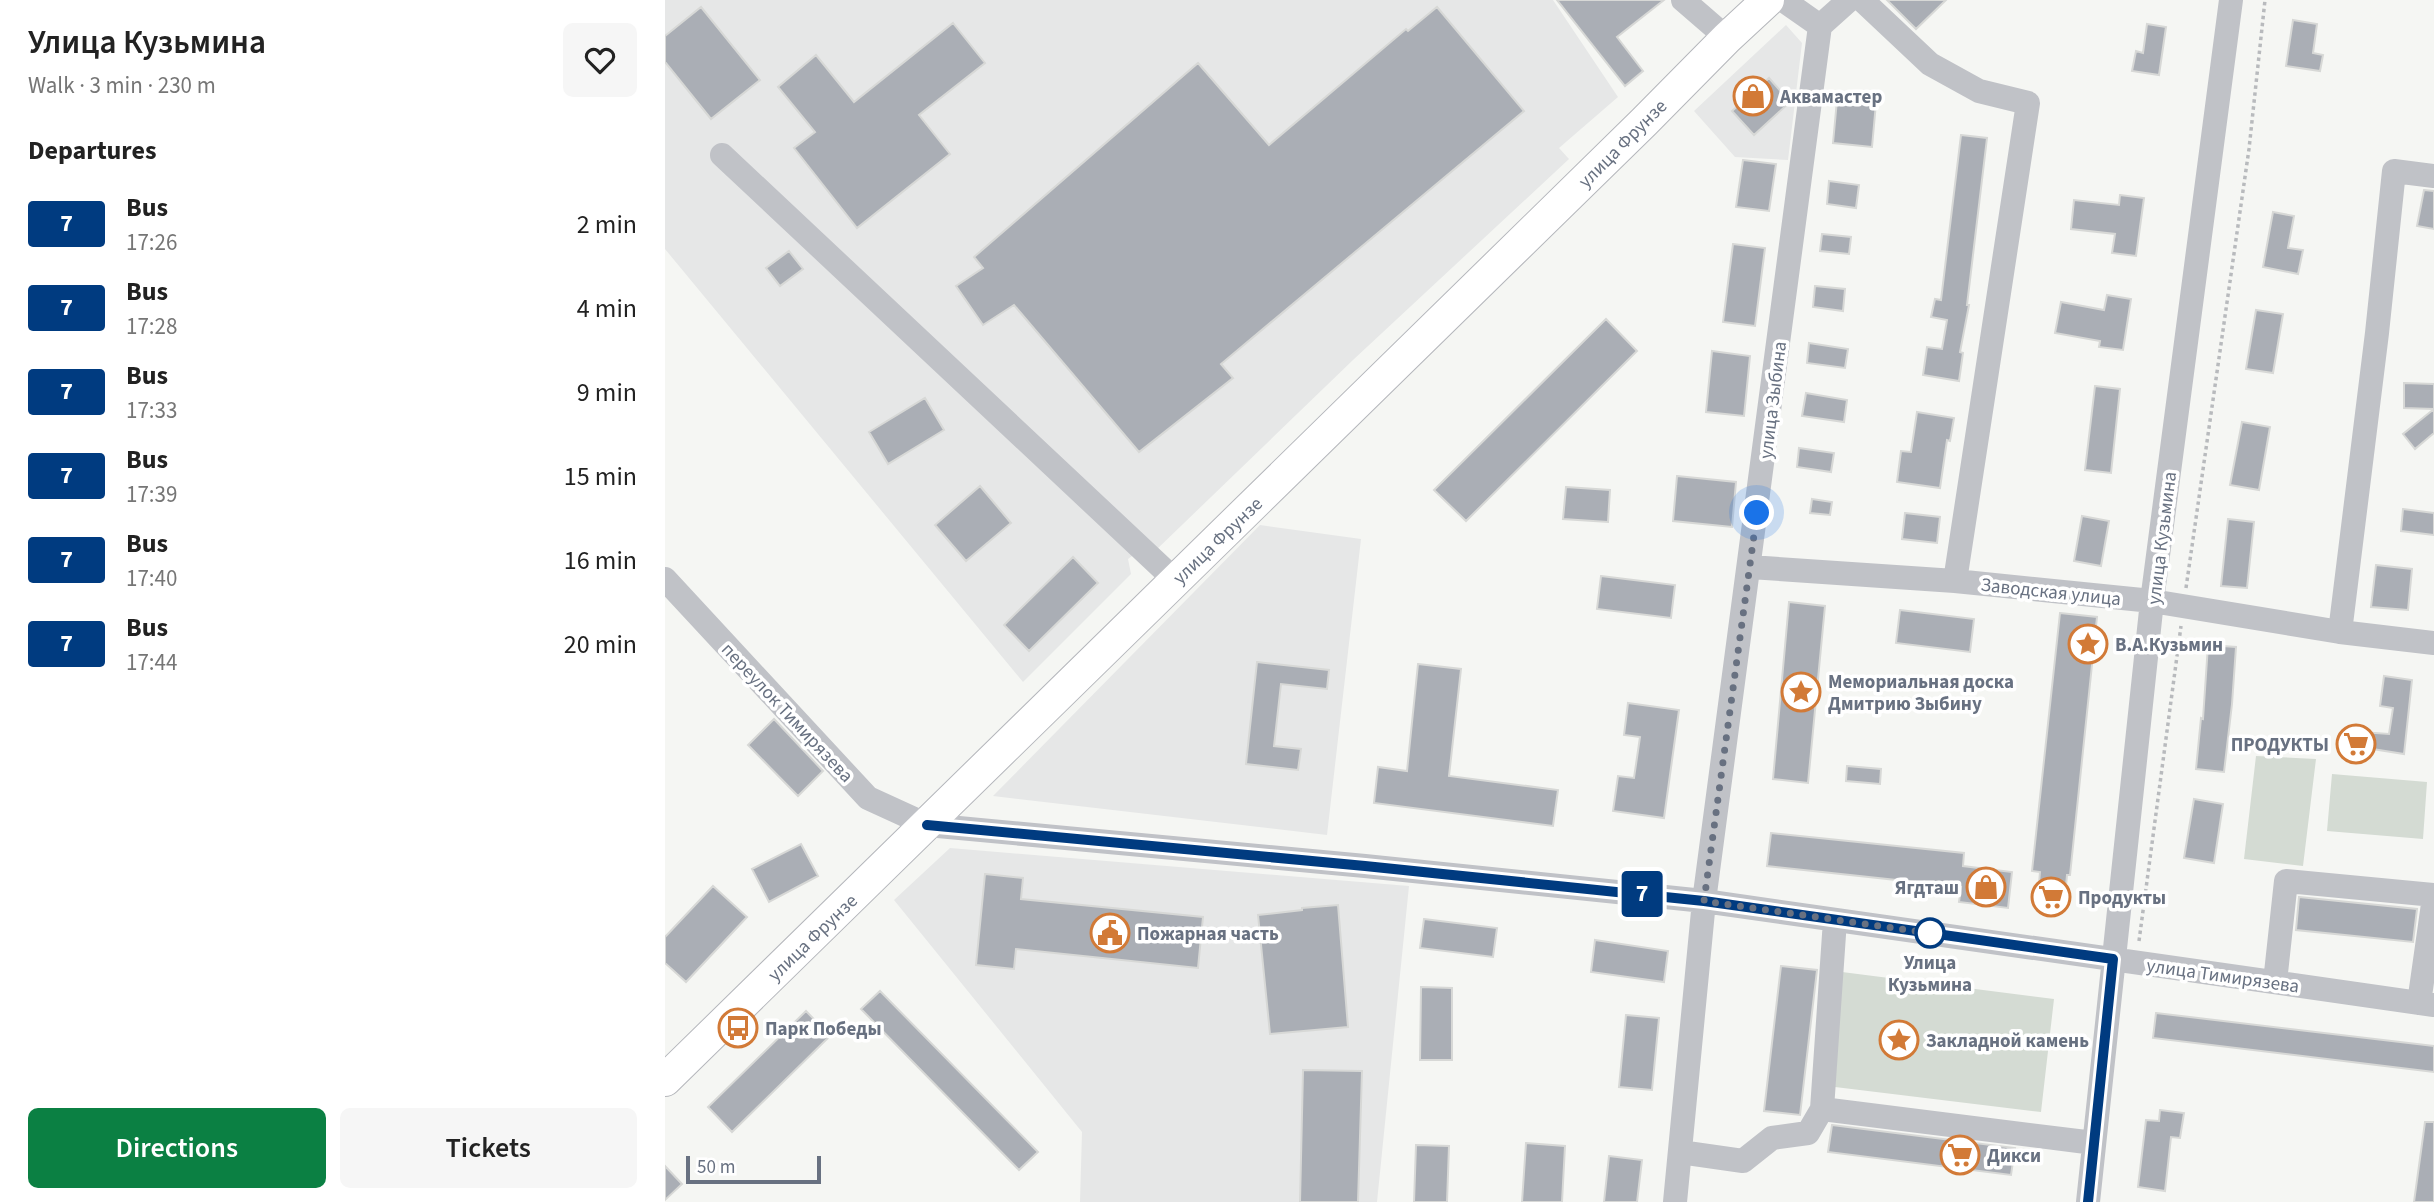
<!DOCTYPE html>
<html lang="en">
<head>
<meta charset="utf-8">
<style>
	:root { --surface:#fff; --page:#f6f6f6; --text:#222; --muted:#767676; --accent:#0b8043 }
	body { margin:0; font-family:"Source Sans 3",sans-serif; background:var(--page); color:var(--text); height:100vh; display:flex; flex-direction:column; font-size:26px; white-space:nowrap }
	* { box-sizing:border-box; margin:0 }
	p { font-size:23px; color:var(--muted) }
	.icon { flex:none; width:38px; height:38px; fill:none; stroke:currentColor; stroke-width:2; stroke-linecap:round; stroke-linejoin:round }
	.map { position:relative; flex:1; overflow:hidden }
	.drawer { display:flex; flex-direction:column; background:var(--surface); width:665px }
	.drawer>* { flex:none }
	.badge { padding:0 14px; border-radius:5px; font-size:24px; line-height:46px }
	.scale { position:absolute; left:21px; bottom:18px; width:135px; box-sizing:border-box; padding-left:7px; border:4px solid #687181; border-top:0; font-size:19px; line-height:24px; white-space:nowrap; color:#687181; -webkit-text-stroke:5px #fff; paint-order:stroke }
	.you { position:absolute; width:35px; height:35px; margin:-18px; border:5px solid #fff; border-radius:50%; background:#1a73e8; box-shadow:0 0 0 10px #1a73e833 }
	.map>.badge { position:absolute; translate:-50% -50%; box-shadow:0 0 0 4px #fff }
	h2 { padding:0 28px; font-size:26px; line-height:63px }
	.round { display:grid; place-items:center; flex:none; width:74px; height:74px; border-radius:10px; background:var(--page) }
	.overview { display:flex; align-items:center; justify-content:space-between; height:119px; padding:0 28px }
	h1 { font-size:33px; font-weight:600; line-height:52px }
	.primary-button { display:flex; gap:14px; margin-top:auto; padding:14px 28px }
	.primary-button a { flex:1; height:80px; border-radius:10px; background:var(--accent); color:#fff; font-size:28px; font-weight:600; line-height:80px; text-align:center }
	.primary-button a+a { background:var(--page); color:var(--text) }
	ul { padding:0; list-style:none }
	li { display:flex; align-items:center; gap:21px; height:84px; padding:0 28px }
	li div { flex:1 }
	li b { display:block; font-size:26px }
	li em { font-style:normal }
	li .badge { min-width:77px; font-weight:700; text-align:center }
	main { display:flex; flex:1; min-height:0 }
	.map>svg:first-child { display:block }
</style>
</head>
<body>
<main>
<section class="drawer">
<div class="overview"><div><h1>Улица Кузьмина</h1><p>Walk · 3 min · 230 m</p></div><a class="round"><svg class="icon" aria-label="heart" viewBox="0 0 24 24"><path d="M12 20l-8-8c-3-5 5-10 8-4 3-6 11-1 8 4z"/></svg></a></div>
<h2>Departures</h2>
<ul>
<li><span class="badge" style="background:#003b80;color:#fff">7</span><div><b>Bus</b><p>17:26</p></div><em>2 min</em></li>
<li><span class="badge" style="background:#003b80;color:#fff">7</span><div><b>Bus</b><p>17:28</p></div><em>4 min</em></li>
<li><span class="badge" style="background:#003b80;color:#fff">7</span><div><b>Bus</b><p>17:33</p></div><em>9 min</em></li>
<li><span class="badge" style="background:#003b80;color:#fff">7</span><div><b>Bus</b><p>17:39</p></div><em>15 min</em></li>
<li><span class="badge" style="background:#003b80;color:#fff">7</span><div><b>Bus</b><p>17:40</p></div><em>16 min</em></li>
<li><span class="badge" style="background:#003b80;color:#fff">7</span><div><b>Bus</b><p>17:44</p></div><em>20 min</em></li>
</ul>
<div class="primary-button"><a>Directions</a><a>Tickets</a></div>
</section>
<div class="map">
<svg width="1769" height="1202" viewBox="0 0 1769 1202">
	<rect width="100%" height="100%" fill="#f5f6f3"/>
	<path fill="#e6e7e7" d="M0 0H888L953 97 894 148 904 159 688 360 489 552 478 548 463 559 466 574 358 682 0 249Z
		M1121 25 1137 43 1123 160 1070 157 1029 111Z
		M595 525 696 539 662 835 328 796Z
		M285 848 744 886 712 1202H415L417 1132 229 900Z"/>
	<path fill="#d4dbd3" d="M1591 756 1651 759 1638 866 1579 859Z
		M1667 774 1762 782 1758 839 1662 831Z
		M1177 972 1389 999 1376 1112 1170 1087Z"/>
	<path fill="#aaaeb5" stroke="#d7d8d6" stroke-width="2" d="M892 0H999L952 37 978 71 960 86Z
		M1222 0H1281L1251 29Z
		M36 7 95 80 46 119 0 62V36Z
		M772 7 859 111 556 364 568 378 474 452 349 305 318 325 291 286 318 268 309 257 533 63 604 145 741 29 743 31Z
		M1628 20 1652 24 1648 53 1658 55 1655 71 1621 66Z
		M288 23 320 63 254 115 285 154 192 228 129 148 150 132 113 87 151 55 189 102Z
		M1482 24 1501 27 1494 75 1467 71 1471 51 1478 53Z
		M1104 78 1125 102 1089 135 1067 111Z
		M1172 100 1211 103 1207 147 1168 143Z
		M1296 135 1322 138 1302 305H1304L1295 352 1298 353 1294 381 1258 375 1262 347 1277 349 1282 320 1266 317 1270 299 1276 300Z
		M1078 160 1111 164 1104 211 1071 207Z
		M1164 181 1194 185 1191 208 1162 204Z
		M1759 190 1769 191V229L1752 226Z
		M1455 195 1479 198 1471 256 1447 253 1450 234 1406 229 1409 200 1454 205Z
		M1608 212 1629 216 1623 248 1638 250 1633 274 1598 267Z
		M1157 234 1186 237 1184 254 1155 251Z
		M1068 244 1100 248 1090 326 1058 322Z
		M124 251 138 269 115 286 101 268Z
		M1150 286 1180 289 1178 311 1148 307Z
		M1442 295 1466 299 1458 350 1434 347 1435 341 1390 333 1396 302 1439 310Z
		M1591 310 1618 314 1608 373 1581 369Z
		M941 319 972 351 801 521 769 490Z
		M1144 343 1183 349 1180 368 1142 363Z
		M1047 351 1085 356 1079 416 1041 412Z
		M1739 383 1769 384V433L1750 449 1738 434 1769 409 1739 408Z
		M1430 386 1455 389 1446 473 1420 470Z
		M1141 393 1182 400 1179 422 1137 416Z
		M260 398 279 430 223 464 204 432Z
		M1252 412 1289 418 1285 441 1282 440 1275 488 1232 482 1236 451 1246 452Z
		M1577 422 1605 427 1594 490 1565 485Z
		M1134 448 1169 453 1166 472 1132 467Z
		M1012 476 1071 482 1067 527 1008 521Z
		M315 486 346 523 301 561 270 525Z
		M901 487 945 490 943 522 898 519Z
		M1147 499 1167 502 1165 515 1145 513Z
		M1738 509 1769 513V535L1736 531Z
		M1240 513 1275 517 1272 543 1237 539Z
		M1417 516 1444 521 1436 566 1409 561Z
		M1563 519 1589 522 1582 588 1556 586Z
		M408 557 433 583 364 651 339 625Z
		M1711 565 1747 569 1743 610 1706 607Z
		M936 576 1010 585 1006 618 932 609Z
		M1124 602 1160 606 1143 783 1108 779Z
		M1235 610 1309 619 1305 652 1231 643Z
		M1395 613 1432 617 1405 875H1402L1399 908 1372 906 1375 872 1367 871Z
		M1543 645 1571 647 1567 704 1559 772 1531 769 1536 718 1538 719Z
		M592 662 664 670 662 689 616 684 609 746 636 749 633 770 581 764Z
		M753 664 796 669 784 776 893 790 888 826 709 803 713 767 742 771Z
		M1719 676 1747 680 1739 754 1701 748V755L1680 754 1682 731 1724 734 1728 708 1715 706Z
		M963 703 1014 710 999 818 948 811 953 776 969 778 975 737 959 735Z
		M109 719 158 771 133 796 83 745Z
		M1182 766 1216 769 1215 784 1181 781Z
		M1529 799 1558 804 1549 863 1519 858Z
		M1106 833 1299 853 1298 866 1347 872 1343 908 1294 902 1296 887 1102 866Z
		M136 844 153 876 104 902 87 869Z
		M320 874 358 878 356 899 538 917 533 968 351 949 349 969 311 965Z
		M48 886 82 917 21 982 0 963V937Z
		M1634 897 1752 909 1748 942 1631 930Z
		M673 905 683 1027 605 1034 593 915 637 910V908Z
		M759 919 832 928 828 957 755 948Z
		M930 940 1003 951 999 982 926 972Z
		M1116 966 1152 970 1135 1115 1099 1111Z
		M756 987 787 988V1060H755Z
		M215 991 373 1152 354 1170 196 1009Z
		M141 1011 165 1036 67 1132 43 1107Z
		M1491 1013 1769 1046V1072L1488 1038Z
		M961 1015 994 1018 987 1090 954 1087Z
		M638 1070 697 1071 693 1202H635Z
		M1495 1110 1519 1113 1515 1138 1506 1137 1500 1191 1473 1187 1481 1120 1494 1121Z
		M1760 1122H1769V1202H1749Z
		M1167 1125 1350 1148 1346 1175 1163 1152Z
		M861 1143 900 1146 897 1202H857Z
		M751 1145 784 1146 782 1202H749Z
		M944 1156 977 1160 972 1202H939Z
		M0 1166 17 1184 0 1200Z"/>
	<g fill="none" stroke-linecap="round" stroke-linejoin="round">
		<defs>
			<path id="major" d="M0 1080 979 122 1062 38 1103 0"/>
		</defs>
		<use href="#major" stroke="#b4b6bb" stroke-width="34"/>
		<path stroke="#b8babd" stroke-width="3.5" stroke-dasharray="3.5 3.5" stroke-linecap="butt" d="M1521 588 1584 149 1600 0
			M1474 941 1516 626"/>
		<path stroke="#c0c2c7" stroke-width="24" d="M1018 0 1062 38
			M1197 0 1265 64 1314 91 1363 103 1290 581
			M1155 26 1184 0
			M57 155 511 581
			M1085 567 1290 581 1487 601 1675 632 1769 643
			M0 579 203 798 262 825 700 866 1039 901 1769 1005
			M1675 632 1712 333 1729 171 1769 176
			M1170 920 1157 1109 1429 1143
			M1610 982 1621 881 1769 895
			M1754 1003 1769 897
			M1015 1152 1078 1161 1107 1138 1143 1133 1157 1109
			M1010 1202 1039 901 1155 26 1118 0
			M1423 1202 1487 601 1566 0"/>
		<use href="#major" stroke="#fff" stroke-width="32"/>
	</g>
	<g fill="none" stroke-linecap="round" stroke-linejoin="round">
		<defs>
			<path id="line" d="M262 825 700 866 1039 901 1448 959 1423 1202"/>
		</defs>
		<use href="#line" stroke="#fff" stroke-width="16"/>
		<use href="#line" stroke="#003b80" stroke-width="10"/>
		<path stroke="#687181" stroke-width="7" stroke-dasharray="0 12.6" d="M1092 513 1039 901 1271 934 1265 933"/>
	</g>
	<defs>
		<symbol id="shop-ring" viewBox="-11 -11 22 22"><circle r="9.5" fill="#fff" stroke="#d27a37" stroke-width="1.5"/><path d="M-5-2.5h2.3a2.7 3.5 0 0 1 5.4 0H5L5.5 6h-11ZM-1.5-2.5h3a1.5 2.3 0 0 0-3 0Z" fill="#d27a37"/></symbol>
		<symbol id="sight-ring" viewBox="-11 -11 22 22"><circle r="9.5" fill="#fff" stroke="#d27a37" stroke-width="1.5"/><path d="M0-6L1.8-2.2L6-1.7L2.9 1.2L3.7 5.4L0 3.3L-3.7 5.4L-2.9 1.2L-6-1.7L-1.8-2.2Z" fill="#d27a37"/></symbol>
		<symbol id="supermarket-ring" viewBox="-11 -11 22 22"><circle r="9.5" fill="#fff" stroke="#d27a37" stroke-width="1.5"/><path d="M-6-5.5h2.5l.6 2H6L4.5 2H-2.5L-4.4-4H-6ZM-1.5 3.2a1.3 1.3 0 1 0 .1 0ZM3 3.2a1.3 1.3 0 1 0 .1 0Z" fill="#d27a37"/></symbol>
		<symbol id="civic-ring" viewBox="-11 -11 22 22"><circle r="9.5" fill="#fff" stroke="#d27a37" stroke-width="1.5"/><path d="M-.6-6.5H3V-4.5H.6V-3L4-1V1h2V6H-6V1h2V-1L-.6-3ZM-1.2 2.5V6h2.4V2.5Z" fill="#d27a37"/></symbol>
		<symbol id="bus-ring" viewBox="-11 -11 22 22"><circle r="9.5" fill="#fff" stroke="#d27a37" stroke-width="1.5"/><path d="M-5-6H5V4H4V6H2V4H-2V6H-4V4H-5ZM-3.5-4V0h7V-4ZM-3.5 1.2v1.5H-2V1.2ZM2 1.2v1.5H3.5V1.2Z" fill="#d27a37"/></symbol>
	</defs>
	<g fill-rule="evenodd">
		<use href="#shop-ring" x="1066" y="74" width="44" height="44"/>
		<use href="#sight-ring" x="1401" y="622" width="44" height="44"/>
		<use href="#sight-ring" x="1114" y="670" width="44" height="44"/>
		<use href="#supermarket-ring" x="1669" y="722" width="44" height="44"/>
		<use href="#shop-ring" x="1299" y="865" width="44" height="44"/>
		<use href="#supermarket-ring" x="1364" y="875" width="44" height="44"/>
		<use href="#civic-ring" x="423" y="911" width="44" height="44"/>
		<use href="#bus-ring" x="51" y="1006" width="44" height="44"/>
		<use href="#sight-ring" x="1212" y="1018" width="44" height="44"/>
		<use href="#supermarket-ring" x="1273" y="1133" width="44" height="44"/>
	</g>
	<circle fill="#fff" stroke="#003b80" stroke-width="3.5" cx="1265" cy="933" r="14"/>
	<g text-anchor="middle" stroke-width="7" stroke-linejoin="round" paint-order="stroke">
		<g font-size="19" font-weight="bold" fill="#687181" stroke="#fff" text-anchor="start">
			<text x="1115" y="103">Аквамастер</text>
			<text x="1450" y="651">В.А.Кузьмин</text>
			<text x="1163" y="688">Мемориальная доска<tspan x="1163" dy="22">Дмитрию Зыбину</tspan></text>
			<text x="1664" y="751" text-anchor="end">ПРОДУКТЫ</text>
			<text x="1294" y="894" text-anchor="end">Ягдташ</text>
			<text x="1413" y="904">Продукты</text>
			<text x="472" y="940">Пожарная часть</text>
			<text x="100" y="1035">Парк Победы</text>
			<text x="1261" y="1047">Закладной камень</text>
			<text x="1322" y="1162">Дикси</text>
		</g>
		<g font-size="19" fill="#687181" stroke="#fff">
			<text transform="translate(957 143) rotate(-45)" y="7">улица Фрунзе</text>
			<text transform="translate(1107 400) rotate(-83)" y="7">улица Зыбина</text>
			<text transform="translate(1496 538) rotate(-83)" y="7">улица Кузьмина</text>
			<text transform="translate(552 540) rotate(-44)" y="7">улица Фрунзе</text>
			<text transform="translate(1386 591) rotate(6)" y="7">Заводская улица</text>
			<text transform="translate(123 712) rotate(47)" y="7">переулок Тимирязева</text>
			<text transform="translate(147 937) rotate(-44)" y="7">улица Фрунзе</text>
			<text transform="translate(1558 975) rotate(8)" y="7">улица Тимирязева</text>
		</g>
		<g font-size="19" font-weight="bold" fill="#687181" stroke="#fff">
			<text x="1265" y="969">Улица<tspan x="1265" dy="22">Кузьмина</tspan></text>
		</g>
	</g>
</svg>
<div class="scale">50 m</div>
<div class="you" style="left:1092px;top:513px"></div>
<b class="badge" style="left:977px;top:894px;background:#003b80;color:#fff">7</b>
</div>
</main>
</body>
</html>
